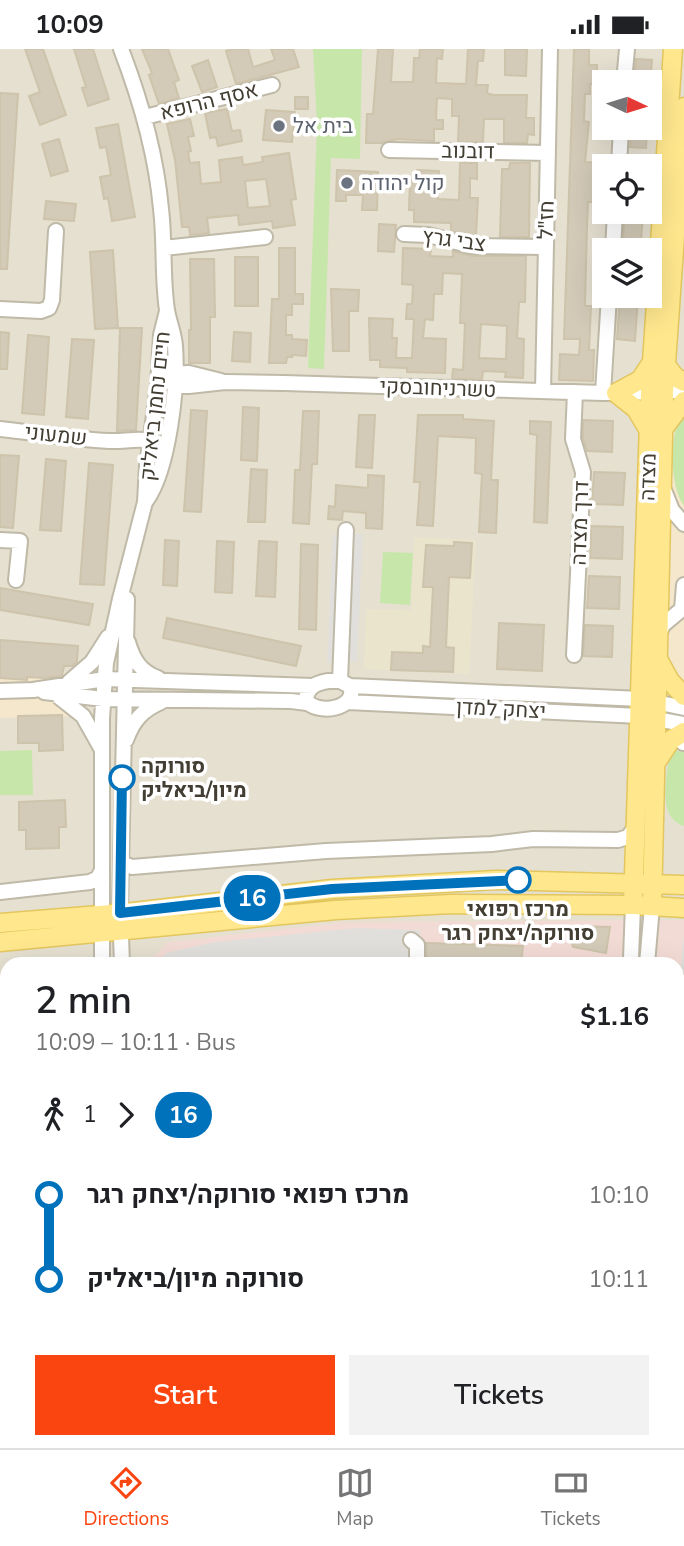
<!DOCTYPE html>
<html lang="en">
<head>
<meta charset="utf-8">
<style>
	:root { --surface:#fff; --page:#f2f2f2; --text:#202124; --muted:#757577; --line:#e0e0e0; --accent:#fb4510 }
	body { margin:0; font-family:"Nunito Sans",Heebo,sans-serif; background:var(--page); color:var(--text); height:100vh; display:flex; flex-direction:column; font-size:26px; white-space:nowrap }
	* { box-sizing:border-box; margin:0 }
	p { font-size:23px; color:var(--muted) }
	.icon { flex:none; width:38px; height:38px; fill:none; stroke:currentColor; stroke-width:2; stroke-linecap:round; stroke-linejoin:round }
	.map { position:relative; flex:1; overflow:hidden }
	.details { position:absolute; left:0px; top:908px; width:684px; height:492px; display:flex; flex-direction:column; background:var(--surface); border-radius:21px 21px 0 0; box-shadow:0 7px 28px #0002 }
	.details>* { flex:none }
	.badge { padding:0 14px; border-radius:23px; font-size:24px; line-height:46px }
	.needle { width:46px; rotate:94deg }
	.controls { position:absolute; left:592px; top:21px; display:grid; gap:14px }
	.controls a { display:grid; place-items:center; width:70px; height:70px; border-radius:0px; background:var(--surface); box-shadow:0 7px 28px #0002; font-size:35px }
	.map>.badge { position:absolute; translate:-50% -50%; box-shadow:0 0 0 4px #fff }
	.legs { display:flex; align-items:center; gap:10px; height:77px; padding:0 35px; font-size:23px }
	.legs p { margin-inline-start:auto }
	.overview { display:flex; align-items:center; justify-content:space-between; height:119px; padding:0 35px }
	h1 { font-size:38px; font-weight:600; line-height:52px }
	.button { display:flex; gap:14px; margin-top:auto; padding:14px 35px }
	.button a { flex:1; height:80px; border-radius:0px; background:var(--accent); color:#fff; font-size:28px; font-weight:600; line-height:80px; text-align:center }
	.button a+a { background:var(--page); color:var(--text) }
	ul { padding:0 35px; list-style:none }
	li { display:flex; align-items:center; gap:24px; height:84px; font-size:26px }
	li i { display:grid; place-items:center; width:10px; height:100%; margin:0 9px; background:currentColor }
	li i::after { content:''; width:18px; height:18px; margin:-9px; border:5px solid; border-radius:50%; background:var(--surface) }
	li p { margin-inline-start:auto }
	li:first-child i { background:linear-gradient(#0000 50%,currentColor 0) }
	li:last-child i { background:linear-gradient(currentColor 50%,#0000 0) }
	.status { display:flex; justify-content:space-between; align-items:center; height:49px; padding:0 35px; background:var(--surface); direction:ltr }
	.status svg { height:19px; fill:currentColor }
	.tabs { display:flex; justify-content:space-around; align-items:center; height:98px; border-top:2px solid var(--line); background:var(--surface); font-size:19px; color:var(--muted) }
	.tabs a { display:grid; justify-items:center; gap:4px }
	.tabs .on { color:var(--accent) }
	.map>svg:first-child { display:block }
</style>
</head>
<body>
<div class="status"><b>10:09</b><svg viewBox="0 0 49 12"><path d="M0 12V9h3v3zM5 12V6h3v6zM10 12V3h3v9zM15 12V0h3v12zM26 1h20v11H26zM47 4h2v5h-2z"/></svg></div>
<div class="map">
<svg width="684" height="1399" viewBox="0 0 684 1399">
	<rect width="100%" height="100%" fill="#f1eee2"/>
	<path fill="#e5e0d0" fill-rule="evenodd" d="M0 0H684V1399H0ZM604 33H649V79H604ZM604 117H649V163H604ZM604 201H649V247H604ZM7 915H677V1393H7Z"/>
	<path fill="#f4e7cc" d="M684 360V651L662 645 668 387Z
		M81 624 83 667 0 669V625Z"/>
	<path fill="#ebe4cc" d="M414 488 476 491 469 625 364 620 366 560 411 561Z"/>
	<path fill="#f3dbd5" d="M684 871V1399H268L263 1393H677V915H150L153 908 168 893 346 873Z"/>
	<path fill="#c7e7aa" d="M313 0H362L360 110 331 109 324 320 308 319 317 75Z
		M684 365V457C670 438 667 383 684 365Z
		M383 503 413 504 410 556 380 554Z
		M32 701 33 746H0V702Z
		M670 701 684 703V777C655 768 668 723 670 701Z
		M539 909 613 913V915H538Z
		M684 1152V1283H677V1167Z"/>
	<path fill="#e1dfdb" d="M363 485 357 612 327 614 333 486Z
		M358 879 421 881 414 915H159L166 904 215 893Z
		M684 885V1007L679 1006 677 1002V959Z"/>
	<path fill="#d3cab8" stroke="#cec3ab" stroke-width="2" fill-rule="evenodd" d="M25 0H43L66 66 40 76 29 47 40 43Z
		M74 0H93L109 50 88 57 82 39 86 38Z
		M142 0H168L179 31 174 33 179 49 159 55 149 26 152 24Z
		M233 0H248L253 18 275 11 271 0H293L299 18 236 35 226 2Z
		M378 0H393L391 33H413L414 9H419L420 0H443L442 10 437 9 436 34 466 35 468 0H484L483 12H478L476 36H488L487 44 493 46H527L526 69H534V86L528 85 527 94H504V70H484L483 93H458L459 67H452V50L437 49 436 71H443V80H434V92L397 90 382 94H366L367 65H373Z
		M505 0H527L526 27 505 26Z
		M574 0H589V16H597V36L590 35V45H585L584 72 589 73 585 113 601 114 596 153H588L587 177 585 257H591L589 301H594L593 332 559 331 560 305 579 306 580 290H564Z
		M636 10 652 11 650 33H634Z
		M208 11 217 38 202 43 192 17Z
		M0 44 18 45 7 220H0Z
		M295 48H308V60H295Z
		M227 60 232 82 240 81 242 92 218 97 216 88 210 89 205 64Z
		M266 61 295 63 292 93 263 91Z
		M190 70 194 87 188 88 191 102 188 103 190 114 199 113 201 135 221 133 219 111 242 108 243 116 263 113 262 108 289 104 296 150 291 151 295 176 273 179 272 172 239 176 238 166 207 169 209 184 190 186 189 178H182L175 111 167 75ZM266 130 270 157 248 159 245 132Z
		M118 75 135 168 112 172 108 149 104 150 100 128 111 126 106 98 100 99 96 79Z
		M631 79H647L646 99 630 98Z
		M59 90 68 122 51 127 42 95Z
		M460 114H477V130L470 129V149H478L476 187 451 182V174L414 173V161H409L410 131H417V121L439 122 438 150 459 151Z
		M510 114H530L529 188H500L502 120H509Z
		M337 121 378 123 377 161H362L363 146H346V152H336Z
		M46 152 76 155 74 172 44 170Z
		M625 163H643L641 192 623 191Z
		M379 175 396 176 394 203 378 202Z
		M279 199H295V245H303V255H292V266H286V286H292V290L307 291 306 307 292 306V308H287L286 314H269L272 250H279Z
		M403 199 431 200 430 207 453 208V202L472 207H526L525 253H519L517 289 524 290 523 329 505 328 506 323 483 322 482 331 452 330 453 320 463 321 465 274H460L462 225 443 224 442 245H434L433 271 425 270 423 289 446 290 445 324 407 323V319L380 318V311H370L369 269 393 270 392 289H397L396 309H412L414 270H406L407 255H412L413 236 402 235ZM481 275 507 277 506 310 479 309Z
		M113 201 118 279 95 280 90 203Z
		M235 208H258V257H235Z
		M190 210H214L215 268H210V314H189V281H191Z
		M331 240 359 241 358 262H349V302H333Z
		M620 247H638L635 292 617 290Z
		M120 279H142L136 381 117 382Z
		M0 283 9 284 7 320H0Z
		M234 283 251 284 250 313 232 312Z
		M28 286 49 288 44 366 22 364Z
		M72 290 94 291 88 370 66 368Z
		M243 358 259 359 257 412 241 411Z
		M191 361 207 362 201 463 184 462Z
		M303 362H319L317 415H312L309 475 293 474 295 421H300Z
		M359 366H375L372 419 356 418Z
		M418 366H463V370L494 372 491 431H498L496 484 479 483 482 425 475 424 476 389 438 387 433 477 417 476 420 433H414Z
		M583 371 613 372 612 403 587 402 583 389Z
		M530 372 551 373 547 474 534 473 537 386 530 385Z
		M0 406 19 407 13 479 0 478Z
		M46 410 66 412 61 482 40 481Z
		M89 414 113 416 104 536 80 535Z
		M251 420 267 421 265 473H248Z
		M594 423 625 424 623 456 592 455Z
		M368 426 384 427 382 480 366 479V464L343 462 342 471 328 470 329 457 335 458 336 436 368 439Z
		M591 477 623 478 622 510 590 509Z
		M165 491 179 492 177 537 163 536Z
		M217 492 234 493 232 544 215 543Z
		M259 492 277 493 275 548 256 547Z
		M454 493 472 494 470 529 449 528 446 598 454 599 453 623 391 621 392 603 423 604V597L430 598 433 538H423L426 496 454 497Z
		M301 495 318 496 316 581 299 580Z
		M589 527 620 528 619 560 587 559Z
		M0 539 93 555 89 576 0 561Z
		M167 569 301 597 296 617 163 589Z
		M499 574 544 576 542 622 497 620Z
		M585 576 613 577 612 608 583 607Z
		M0 591 78 597 77 613 72 617H64L62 627 45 629 27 628V631L0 629Z
		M62 666 63 701 39 702V694H18V667Z
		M65 751 66 778H59V799L26 800V781H19V753Z
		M577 877 610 878 606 904 573 898 569 881Z
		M426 894 523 897 521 915H427Z"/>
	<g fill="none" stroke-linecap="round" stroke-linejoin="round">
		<defs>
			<path id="minor" d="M121 0C141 52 156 104 161 160 165 192 162 229 167 261 169 273 174 284 175 297 178 336 169 420 146 452
				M624 33 627 0
				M145 68 272 36
				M389 101 548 104
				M619 117 621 79
				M404 185 428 186 472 197 545 198
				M164 199 265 188
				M613 201 615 163
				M0 260 41 262 49 259 52 251 56 182
				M169 325 189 324 221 332
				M159 328 175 335 189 337 225 333 284 334 603 344 664 343 684 341
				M543 342 550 0
				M603 344 609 247
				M0 380C36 384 73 390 109 392 126 393 143 387 158 395
				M664 441 672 461 684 475
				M0 491 20 492 16 531
				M658 587 663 576 682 560 684 536
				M128 593C133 611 141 623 158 629
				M574 606 583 423 573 390 575 343
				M328 632H340L350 637C359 660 316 667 306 651 307 638 316 634 328 632Z
				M340 632 346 481
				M69 633 92 613 108 588
				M350 637 641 650 684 659
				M0 642 33 641 105 630 313 637
				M44 643 103 650 291 652 307 654
				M59 648 83 667 101 699
				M347 653 640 667 684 675
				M126 691C133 672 142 661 161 653
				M683 694H684
				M121 809 124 815 132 818 326 802 492 795 533 790 618 791 628 788 636 777
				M0 843 90 833 98 829 102 821
				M633 856 631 909 634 915
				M411 891 417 896V915
				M102 915V669L106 614 120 550 145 453 147 417 158 337 161 286 167 262
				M122 915 120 860 127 550
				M647 915 652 857
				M677 932 684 933
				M0 1058H7
				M126 1393 164 1395 167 1399
				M244 1393 249 1399
				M284 1393 287 1399
				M304 1393 311 1399
				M367 1399V1393
				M489 1399 490 1393"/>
			<path id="major" d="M666 316 675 328 684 333
				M616 344 636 360 649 382
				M616 344 640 331 652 313
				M664 379 684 352
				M658 610 670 632 684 647
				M655 715 671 691 684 683
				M633 856 650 343 673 0
				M652 857 664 343 684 58
				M0 874 124 864 332 840 496 831 684 836
				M0 893 336 861 451 855 633 856 684 859"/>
		</defs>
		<use href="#minor" stroke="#bfb9a8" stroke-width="18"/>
		<use href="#major" stroke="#e3c65e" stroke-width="21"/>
		<use href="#minor" stroke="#fff" stroke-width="14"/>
		<use href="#major" stroke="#ffe78e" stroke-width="18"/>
	</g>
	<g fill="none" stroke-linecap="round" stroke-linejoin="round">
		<defs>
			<path id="line-1" d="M122 729 120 864 332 840 518 831"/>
		</defs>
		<use href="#line-1" stroke="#fff" stroke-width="16"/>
		<use href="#line-1" stroke="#0072bc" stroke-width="10"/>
	</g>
	<g fill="#6b7280" stroke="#fff" stroke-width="2.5">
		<circle cx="279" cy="77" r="7"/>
		<circle cx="347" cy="134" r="7"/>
	</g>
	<g fill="#fff" stroke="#0072bc" stroke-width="3.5">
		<circle cx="122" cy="729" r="12"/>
		<circle cx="518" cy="831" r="12"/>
	</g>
	<g text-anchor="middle" stroke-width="7" stroke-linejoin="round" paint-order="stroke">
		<g font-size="21" fill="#433e33" stroke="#fff">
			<text transform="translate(209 52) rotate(-14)" y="7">אסף הרופא</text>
			<text transform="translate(468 102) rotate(1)" y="7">דובנוב</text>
			<text transform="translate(546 171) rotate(-88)" y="7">חז"ל</text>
			<text transform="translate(454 191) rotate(8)" y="7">צבי גרץ</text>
			<text transform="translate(438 339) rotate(2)" y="7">טשרניחובסקי</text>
			<text transform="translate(155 357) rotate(-84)" y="7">חיים נחמן ביאליק</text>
			<text transform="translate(56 386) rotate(6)" y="7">שמעוני</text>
			<text transform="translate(648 428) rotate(-88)" y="7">מצדה</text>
			<text transform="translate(580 474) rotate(-88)" y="7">דרך מצדה</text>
			<text transform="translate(501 660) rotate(3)" y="7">יצחק למדן</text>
		</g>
		<g font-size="21" fill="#5b616d" stroke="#fff" text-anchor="start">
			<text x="293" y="84">בית אל</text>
			<text x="361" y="141">קול יהודה</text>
		</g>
		<g font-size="21" font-weight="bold" fill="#433e33" stroke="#fff" text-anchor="start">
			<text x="141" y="724">סורוקה<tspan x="141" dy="24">מיון/ביאליק</tspan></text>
			<text x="518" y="867" text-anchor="middle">מרכז רפואי<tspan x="518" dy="24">סורוקה/יצחק רגר</tspan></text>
		</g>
	</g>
</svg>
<div class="controls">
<a><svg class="needle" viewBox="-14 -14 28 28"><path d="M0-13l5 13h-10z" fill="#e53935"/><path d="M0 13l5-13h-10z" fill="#757577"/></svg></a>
<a><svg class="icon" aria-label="locate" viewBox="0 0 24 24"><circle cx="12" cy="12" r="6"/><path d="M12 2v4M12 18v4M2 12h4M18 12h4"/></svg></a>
<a><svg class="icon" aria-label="layers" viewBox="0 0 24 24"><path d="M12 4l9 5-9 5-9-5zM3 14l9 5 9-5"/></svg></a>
</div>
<b class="badge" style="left:252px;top:849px;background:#0072bc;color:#fff">16</b>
<section class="details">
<div class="overview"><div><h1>2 min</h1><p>10:09 – 10:11 · Bus</p></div><b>$1.16</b></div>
<div class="legs"><svg class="icon" aria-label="walk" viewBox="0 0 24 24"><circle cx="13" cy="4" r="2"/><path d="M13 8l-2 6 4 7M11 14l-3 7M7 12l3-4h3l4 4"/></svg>1<svg class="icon" aria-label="forward" viewBox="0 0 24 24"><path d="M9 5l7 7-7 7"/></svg><b class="badge" style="background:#0072bc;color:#fff">16</b></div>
<ul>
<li><i style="color:#0072bc"></i><b>מרכז רפואי סורוקה/יצחק רגר</b><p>10:10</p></li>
<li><i style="color:#0072bc"></i><b>סורוקה מיון/ביאליק</b><p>10:11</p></li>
</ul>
<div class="button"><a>Start</a><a>Tickets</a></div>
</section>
</div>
<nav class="tabs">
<a class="on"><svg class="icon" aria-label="directions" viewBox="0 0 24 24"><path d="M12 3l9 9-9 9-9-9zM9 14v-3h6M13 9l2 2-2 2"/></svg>Directions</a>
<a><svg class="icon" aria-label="map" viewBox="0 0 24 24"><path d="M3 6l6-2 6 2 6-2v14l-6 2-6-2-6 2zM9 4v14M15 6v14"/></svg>Map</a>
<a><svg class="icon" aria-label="tickets" viewBox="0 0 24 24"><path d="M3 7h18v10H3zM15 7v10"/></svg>Tickets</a>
</nav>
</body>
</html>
